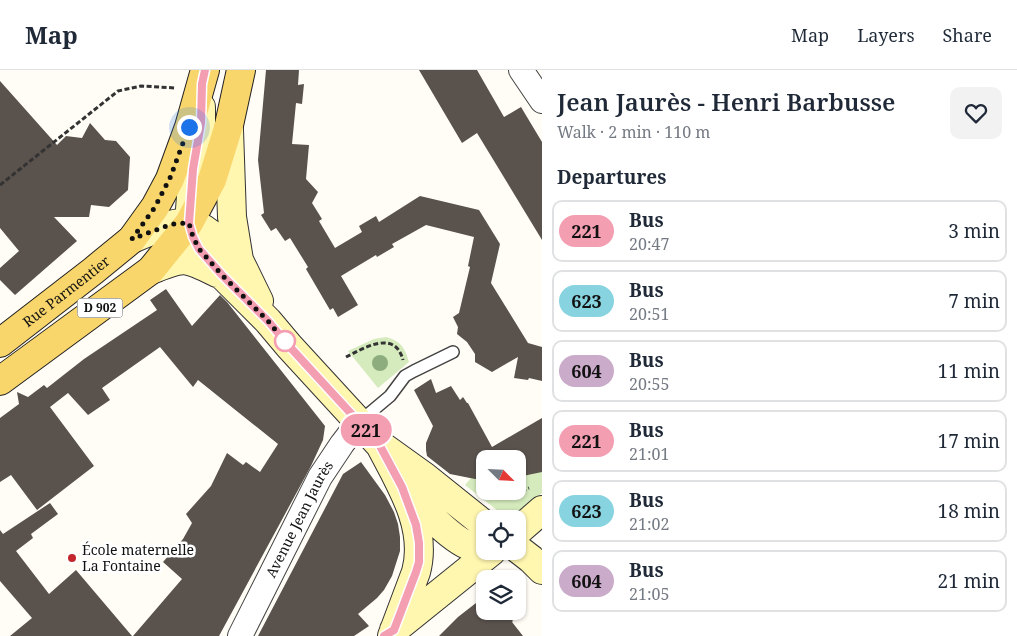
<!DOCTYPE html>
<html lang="en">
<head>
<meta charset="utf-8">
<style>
	:root { --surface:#fff; --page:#f2f2f3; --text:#1f2937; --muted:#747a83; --line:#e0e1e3 }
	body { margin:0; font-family:"Noto Serif",serif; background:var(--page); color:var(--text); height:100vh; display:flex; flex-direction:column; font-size:19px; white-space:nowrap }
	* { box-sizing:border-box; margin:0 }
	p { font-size:16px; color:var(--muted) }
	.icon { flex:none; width:28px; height:28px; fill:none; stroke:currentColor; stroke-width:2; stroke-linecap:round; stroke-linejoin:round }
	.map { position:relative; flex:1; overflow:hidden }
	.drawer { display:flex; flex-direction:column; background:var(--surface); width:475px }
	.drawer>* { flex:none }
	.badge { padding:0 10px; border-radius:16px; font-size:18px; line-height:32px }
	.needle { width:32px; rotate:114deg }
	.controls { position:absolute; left:476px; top:380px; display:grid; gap:10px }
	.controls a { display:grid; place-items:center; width:50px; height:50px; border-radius:10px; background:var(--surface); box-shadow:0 1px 4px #0004; font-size:25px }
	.you { position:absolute; width:25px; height:25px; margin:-12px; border:4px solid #fff; border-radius:50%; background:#1a73e8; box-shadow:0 0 0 8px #1a73e833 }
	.map>.badge { position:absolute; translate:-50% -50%; box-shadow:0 0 0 2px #fff }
	h2 { padding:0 15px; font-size:19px; line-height:45px }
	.round { display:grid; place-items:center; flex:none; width:52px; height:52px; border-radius:10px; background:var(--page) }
	.summary { display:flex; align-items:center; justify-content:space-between; height:85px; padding:0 15px }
	h1 { font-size:24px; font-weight:600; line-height:38px }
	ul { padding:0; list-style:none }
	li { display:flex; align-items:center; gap:15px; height:62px; margin:0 10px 8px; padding:0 5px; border:2px solid var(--line); border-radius:10px }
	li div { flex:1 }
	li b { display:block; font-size:19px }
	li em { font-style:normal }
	li .badge { min-width:55px; font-weight:700; text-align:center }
	header { display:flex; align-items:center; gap:30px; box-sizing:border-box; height:70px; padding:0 25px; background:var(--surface); border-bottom:1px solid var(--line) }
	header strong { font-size:24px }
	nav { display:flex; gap:28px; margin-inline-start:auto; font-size:18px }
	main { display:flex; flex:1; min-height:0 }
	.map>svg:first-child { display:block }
</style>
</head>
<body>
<header>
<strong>Map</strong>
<nav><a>Map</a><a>Layers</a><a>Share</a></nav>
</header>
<main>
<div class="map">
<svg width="542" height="566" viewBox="0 0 542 566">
	<rect width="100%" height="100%" fill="#fffdf5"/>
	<path fill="#d5ebbd" d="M386 267C401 271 405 278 409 292L378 318 348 281 374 269Z
		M542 397V423L516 444H502L465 415 471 408 485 409V421H518V407L532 404Z"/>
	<path fill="#5a524d" d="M266 0H299L298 15 304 14 302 34 296 33 292 74 309 75 306 109 318 122 312 133 322 149 319 151 335 178 362 162 359 156 376 146 379 152 420 126 479 140 500 174 491 213 528 273 542 277V311L529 308 528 310 514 308 518 287 492 302 475 292V284L467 272 457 264 458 257 453 247 459 243 470 197 468 196 474 167 426 155 392 174 394 177 377 187 376 185 341 206 358 235 338 247 333 238 330 240 306 199 308 197 290 168 285 171 276 158 271 161 261 145 264 143 258 90Z
		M419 0H477L504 47 521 37 542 72V170L477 63 462 73Z
		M0 11 57 75 66 66 82 68 90 53 105 70 116 71 130 87 128 120 109 137 91 135 89 147H54L77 171 15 225 0 210V198L19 181 0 158Z
		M166 219 192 256 220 225 227 232 325 356 323 370 311 396 219 566H133L182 509 163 492 183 469 192 453 186 444 211 416 227 383 243 395 246 392 260 402 278 374 198 310 193 317 160 277 102 318 110 330 88 345 68 323 50 337 94 396 37 440 11 405 0 412V348L19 334 17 322 28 327 44 315 47 318 84 289 157 240 150 230Z
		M431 309 436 323 451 316 460 330 463 327 467 333H468L492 377 542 348V402L518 407V389H485V409H475L450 404 427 386 426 380V373L433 356 414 320Z
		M361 392 385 425 394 442 398 454 400 467V481L392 506 384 520 377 528 358 544 369 556 354 566H258L343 404Z
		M50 433 58 444 31 464 33 468 16 481 49 524 76 500 132 566H10L32 548 0 511V460L3 464Z
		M485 526V541H505L513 551 512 552 523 566H439L458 547Z"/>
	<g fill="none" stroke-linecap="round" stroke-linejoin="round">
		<defs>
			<path id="lane" d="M359 352 390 326 405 306 414 301 453 282"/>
			<g id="street">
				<path d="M521 0 542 31"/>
				<path id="s1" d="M240 566 320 407 342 374 359 352"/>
			</g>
			<path id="secondary" d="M201 37V53L193 99 189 153 193 167 199 179 222 205 268 251 289 276 379 374 425 407 485 455
				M229 60 232 147 239 190 259 231
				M132 169C146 163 173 151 189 153 206 155 227 179 239 190
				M151 200C185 186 185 187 217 203
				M381 377C401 415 428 458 416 502L392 566
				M408 423C422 438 454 473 473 477 477 478 481 477 485 476
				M518 461 542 440
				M518 479 531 489 542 500
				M394 560 492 481"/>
			<g id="primary">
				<path id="s2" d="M0 273 93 201 132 169 155 137 170 109 189 57 205 0"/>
				<path d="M0 311 151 200 189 153 212 110 229 55 241 0"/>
			</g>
		</defs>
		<use href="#lane" stroke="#444" stroke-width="14"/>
		<use href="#street" stroke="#444" stroke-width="26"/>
		<use href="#secondary" stroke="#333" stroke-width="30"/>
		<use href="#primary" stroke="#222" stroke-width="30"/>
		<path stroke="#333" stroke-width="3" stroke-dasharray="5 2.5" stroke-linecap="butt" d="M0 115 118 21 141 16 176 18
			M346 287C364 278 395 259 403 290
			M477 417H485
			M496 421 502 427H515L524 420 529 418"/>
		<use href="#lane" stroke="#fff" stroke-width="11"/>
		<use href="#street" stroke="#fff" stroke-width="24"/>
		<use href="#secondary" stroke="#fff6b0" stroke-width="28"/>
		<use href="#primary" stroke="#f9d66b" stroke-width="28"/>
	</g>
	<circle fill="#8dad7f" cx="380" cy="293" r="8"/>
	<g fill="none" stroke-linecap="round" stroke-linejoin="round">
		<defs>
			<path id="line" d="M205 0 202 14 201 53 193 99 189 153 193 167 199 179 222 205 268 251 289 276 379 374 402 417 416 455 419 473V492L416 502 394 560 384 566"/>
		</defs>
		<use href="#line" stroke="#fff" stroke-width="11"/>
		<use href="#line" stroke="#f49eb2" stroke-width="8"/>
		<path stroke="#111" stroke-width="5" stroke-dasharray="0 9" d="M189 57 170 108 155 137 132 169 172 154 189 153 193 167 199 179 222 205 268 251 289 276 285 271"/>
	</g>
	<circle fill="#fff" stroke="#f49eb2" stroke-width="2.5" cx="285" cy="271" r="10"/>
	<circle fill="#c4262e" stroke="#fff" stroke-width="2" cx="72" cy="488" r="5"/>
	<g text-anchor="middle" stroke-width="5" stroke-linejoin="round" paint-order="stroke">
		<rect fill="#fff" stroke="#585858" stroke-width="1" x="77.5" y="228.5" width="45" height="19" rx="4"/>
		<g font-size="12" font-weight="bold" fill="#111">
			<text x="100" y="242">D 902</text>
		</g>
		<g font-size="14" fill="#111" stroke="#fff">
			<text dy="5" stroke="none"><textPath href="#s2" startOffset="84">Rue Parmentier</textPath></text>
			<text dy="5" stroke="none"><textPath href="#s1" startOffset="131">Avenue Jean Jaurès</textPath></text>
		</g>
		<g font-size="14" fill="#111" stroke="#fff" text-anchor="start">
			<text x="82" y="485">École maternelle<tspan x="82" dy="16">La Fontaine</tspan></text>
		</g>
	</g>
</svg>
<div class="controls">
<a><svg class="needle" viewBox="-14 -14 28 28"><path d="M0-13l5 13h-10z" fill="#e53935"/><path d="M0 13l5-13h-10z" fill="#747a83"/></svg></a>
<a><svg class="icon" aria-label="locate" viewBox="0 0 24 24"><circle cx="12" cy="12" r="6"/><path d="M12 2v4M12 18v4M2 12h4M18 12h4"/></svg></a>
<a><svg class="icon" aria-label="layers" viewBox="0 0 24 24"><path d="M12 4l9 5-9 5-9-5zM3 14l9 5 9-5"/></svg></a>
</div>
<div class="you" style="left:189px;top:57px"></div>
<b class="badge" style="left:366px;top:360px;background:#f49eb2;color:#111">221</b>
</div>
<section class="drawer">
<div class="summary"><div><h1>Jean Jaurès - Henri Barbusse</h1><p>Walk · 2 min · 110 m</p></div><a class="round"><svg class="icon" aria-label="heart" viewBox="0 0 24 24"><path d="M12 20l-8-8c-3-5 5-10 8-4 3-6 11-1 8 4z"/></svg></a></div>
<h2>Departures</h2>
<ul>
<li><span class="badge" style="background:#f49eb2;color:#111">221</span><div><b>Bus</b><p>20:47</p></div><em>3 min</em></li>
<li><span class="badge" style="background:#87d3df;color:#111">623</span><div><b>Bus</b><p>20:51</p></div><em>7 min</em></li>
<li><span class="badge" style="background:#caabca;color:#111">604</span><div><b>Bus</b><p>20:55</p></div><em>11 min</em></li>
<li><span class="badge" style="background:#f49eb2;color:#111">221</span><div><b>Bus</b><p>21:01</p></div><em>17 min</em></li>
<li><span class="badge" style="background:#87d3df;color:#111">623</span><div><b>Bus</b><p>21:02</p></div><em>18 min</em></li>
<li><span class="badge" style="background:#caabca;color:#111">604</span><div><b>Bus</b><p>21:05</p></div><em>21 min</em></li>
</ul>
</section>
</main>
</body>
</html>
